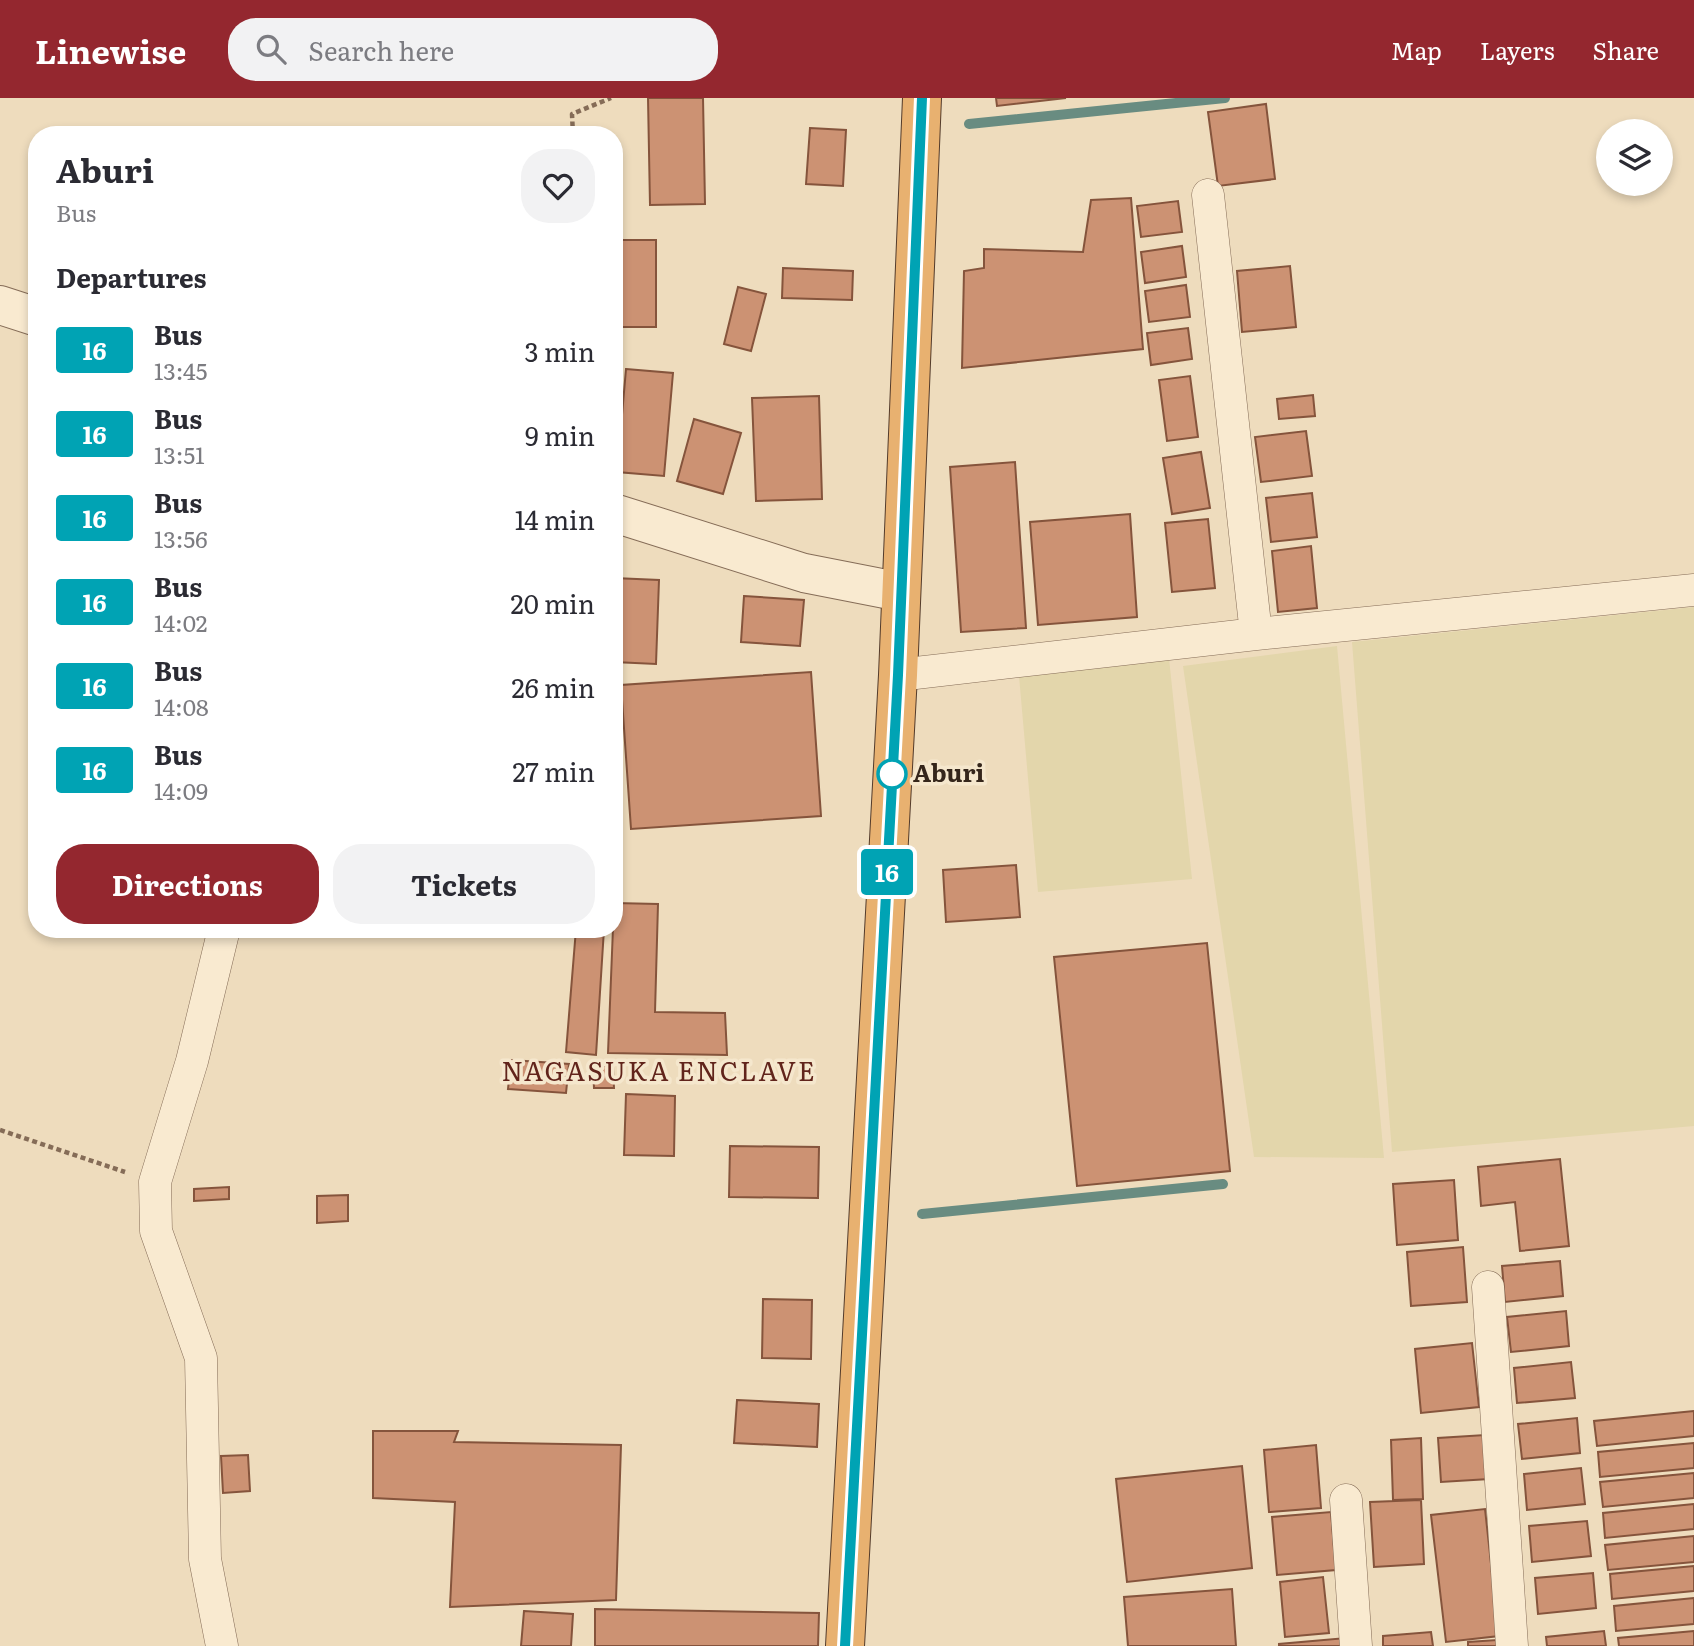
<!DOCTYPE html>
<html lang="en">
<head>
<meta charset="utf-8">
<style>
	:root { --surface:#fff; --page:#f2f2f3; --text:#2b2b33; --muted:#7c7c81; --accent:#94272f }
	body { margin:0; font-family:Literata,serif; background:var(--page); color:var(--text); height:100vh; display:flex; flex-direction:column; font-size:26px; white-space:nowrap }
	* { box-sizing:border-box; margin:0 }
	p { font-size:23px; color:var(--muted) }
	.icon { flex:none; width:38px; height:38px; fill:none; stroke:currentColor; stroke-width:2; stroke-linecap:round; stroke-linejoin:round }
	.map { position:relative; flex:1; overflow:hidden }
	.sheet { position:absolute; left:28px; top:28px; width:595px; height:812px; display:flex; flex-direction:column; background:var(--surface); border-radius:28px; box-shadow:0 4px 10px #0003 }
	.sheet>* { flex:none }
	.badge { padding:0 14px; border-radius:5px; font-size:24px; line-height:46px }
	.tools { position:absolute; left:1596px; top:21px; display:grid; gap:14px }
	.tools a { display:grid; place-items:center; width:77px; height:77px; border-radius:50%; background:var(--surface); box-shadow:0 4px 10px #0003; font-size:35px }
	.map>.badge { position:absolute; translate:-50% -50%; box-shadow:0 0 0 4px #fff }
	h2 { padding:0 28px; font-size:26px; line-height:63px }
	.round { display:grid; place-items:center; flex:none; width:74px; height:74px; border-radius:28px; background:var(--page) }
	.headline { display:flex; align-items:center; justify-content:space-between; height:119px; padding:0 28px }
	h1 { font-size:33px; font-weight:700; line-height:52px }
	.primary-button { display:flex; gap:14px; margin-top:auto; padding:14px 28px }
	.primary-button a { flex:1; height:80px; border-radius:28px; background:var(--accent); color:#fff; font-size:28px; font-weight:700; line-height:80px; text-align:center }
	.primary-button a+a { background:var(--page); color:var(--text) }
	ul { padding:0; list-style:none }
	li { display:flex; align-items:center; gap:21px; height:84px; padding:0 28px }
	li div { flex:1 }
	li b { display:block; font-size:26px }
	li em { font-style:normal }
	li .badge { min-width:77px; font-weight:700; text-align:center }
	header { display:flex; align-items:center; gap:42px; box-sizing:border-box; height:98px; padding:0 35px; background:var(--accent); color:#fff }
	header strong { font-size:33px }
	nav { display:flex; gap:38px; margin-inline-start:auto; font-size:24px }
	.search { width:490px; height:63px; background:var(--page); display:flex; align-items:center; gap:18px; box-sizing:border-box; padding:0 24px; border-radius:28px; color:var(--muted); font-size:26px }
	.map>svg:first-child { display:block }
</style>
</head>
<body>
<header>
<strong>Linewise</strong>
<div class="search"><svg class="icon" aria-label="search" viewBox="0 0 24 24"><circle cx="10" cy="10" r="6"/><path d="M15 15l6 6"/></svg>Search here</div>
<nav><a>Map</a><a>Layers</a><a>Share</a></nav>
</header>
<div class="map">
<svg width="1694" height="1548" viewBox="0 0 1694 1548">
	<rect width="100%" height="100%" fill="#eedcbd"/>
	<path fill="#e3d6ab" d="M1694 509V1028L1392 1054 1352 544Z
		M1337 548 1384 1060 1254 1059 1183 568Z
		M1169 560 1192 781 1038 794 1019 578Z"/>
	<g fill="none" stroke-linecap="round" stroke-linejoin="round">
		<path stroke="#698c81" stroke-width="10" d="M969 26 1225 0
			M922 1116 1223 1086"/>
	</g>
	<path fill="#cc9273" stroke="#85543c" stroke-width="2" d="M648 0H703L705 106 650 107Z
		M996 0H1066L997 8Z
		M1266 6 1275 81 1218 88 1208 14Z
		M810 30 846 32 843 88 806 86Z
		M1131 100 1143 251 962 270 964 173 984 170V151L1083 154 1091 102Z
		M1178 103 1182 134 1141 139 1137 108Z
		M621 142H656V229H621Z
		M1182 148 1186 179 1145 185 1141 154Z
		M1290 168 1296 229 1242 234 1237 173Z
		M783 170 853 173 852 202 782 200Z
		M1186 187 1190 219 1149 224 1145 193Z
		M738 189 766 196 751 253 724 246Z
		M1188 230 1192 261 1151 267 1147 235Z
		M626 271 673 275 664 378 617 374Z
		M1190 278 1198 339 1167 343 1159 282Z
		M1313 297 1315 318 1279 321 1277 301Z
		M819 298 822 401 756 403 752 300Z
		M694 321 741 335 723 396 677 383Z
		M1306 333 1312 378 1261 384 1255 339Z
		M1201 354 1210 410 1172 416 1163 360Z
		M1015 364 1026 530 961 534 950 369Z
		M1312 395 1317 439 1271 444 1266 400Z
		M1130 416 1137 519 1038 527 1030 424Z
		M1208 421 1215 490 1172 494 1165 425Z
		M1311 448 1317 510 1278 514 1272 453Z
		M614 480 659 482 656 566 614 564Z
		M744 498 804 502 800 548 741 544Z
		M811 574 821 718 631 731 621 587Z
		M1016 767 1020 819 946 824 943 772Z
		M614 805 658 806 655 914 725 915 727 957 608 955Z
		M576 831H604L596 957 566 954Z
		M1207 845 1230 1073 1077 1088 1054 859Z
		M511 962 569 966 566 995 508 991Z
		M593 968H613L614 990H594Z
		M626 996 675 998 674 1058 624 1057Z
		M730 1048 819 1049 818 1100 729 1099Z
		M1560 1061 1569 1148 1520 1153 1515 1104 1481 1108 1478 1069Z
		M1454 1082 1458 1142 1397 1147 1393 1086Z
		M229 1089V1101L194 1103V1091Z
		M348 1097V1123L317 1125V1098Z
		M1463 1149 1467 1204 1411 1208 1407 1154Z
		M1560 1163 1563 1198 1505 1204 1502 1168Z
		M763 1201 812 1202 811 1261 762 1260Z
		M1566 1213 1569 1248 1511 1254 1507 1219Z
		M1472 1245 1479 1309 1421 1315 1415 1251Z
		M1571 1264 1575 1300 1517 1305 1514 1270Z
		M737 1302 819 1306 817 1349 734 1345Z
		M1694 1313V1338L1597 1348 1594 1323Z
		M1577 1320 1580 1355 1522 1361 1518 1326Z
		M373 1333H458L454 1344 621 1347 616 1502 450 1509 455 1404 373 1400Z
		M1485 1337 1489 1381 1441 1384 1438 1340Z
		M1421 1340 1423 1401 1393 1402 1391 1342Z
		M1694 1345V1370L1600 1379 1598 1354Z
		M1316 1347 1321 1410 1269 1414 1264 1352Z
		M248 1357 250 1393 223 1395 221 1358Z
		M1242 1368 1252 1470 1127 1484 1116 1381Z
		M1581 1370 1585 1406 1527 1412 1524 1376Z
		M1694 1375V1400L1603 1409 1600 1384Z
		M1421 1402 1424 1466 1374 1469 1370 1404Z
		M1694 1406V1431L1605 1440 1603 1415Z
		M1485 1411 1499 1538 1446 1544 1431 1417Z
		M1331 1414 1336 1472 1277 1477 1272 1419Z
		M1587 1423 1591 1458 1532 1464 1529 1428Z
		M1694 1438V1464L1608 1472 1605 1447Z
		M1694 1468V1493L1612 1501 1610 1476Z
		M1593 1475 1596 1510 1538 1516 1535 1480Z
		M1323 1479 1329 1535 1285 1539 1280 1484Z
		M1232 1491 1236 1548H1128L1124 1499Z
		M1694 1500V1526L1616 1533 1614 1508Z
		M595 1511 819 1515 818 1548H595Z
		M524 1513 573 1516 571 1548H521Z
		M1604 1533 1606 1548H1547L1546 1539Z
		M1694 1533V1548H1619L1618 1540Z
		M1431 1534 1433 1548H1383V1538Z
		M1346 1540 1347 1548H1279V1546Z
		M1497 1542V1548H1468V1544Z"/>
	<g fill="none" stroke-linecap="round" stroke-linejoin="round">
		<defs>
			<path id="minor" d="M1208 97 1256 536
				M898 577 1256 536 1694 492
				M1488 1189 1512 1548
				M1346 1402 1356 1548
				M222 1548 205 1461 201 1260 156 1133 155 1084 192 963 224 831"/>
			<path id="tertiary" d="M0 207 37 219
				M614 415 804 475 901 494"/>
			<path id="trunk" d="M845 1548 898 577 922 0"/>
		</defs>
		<use href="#minor" stroke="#856c57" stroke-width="33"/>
		<use href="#tertiary" stroke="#856c57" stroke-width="40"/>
		<use href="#trunk" stroke="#533b2b" stroke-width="40"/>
		<path stroke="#856c57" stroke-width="4.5" stroke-dasharray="5 3.5" stroke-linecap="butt" d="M573 37 572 16 611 0
			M0 1032 125 1074"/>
		<use href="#minor" stroke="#f9ead0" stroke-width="32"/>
		<use href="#tertiary" stroke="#f9ead0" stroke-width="38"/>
		<use href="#trunk" stroke="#e8b170" stroke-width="38"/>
	</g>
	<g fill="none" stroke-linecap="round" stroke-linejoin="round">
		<defs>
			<path id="line" d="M845 1548 898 577 922 0"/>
		</defs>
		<use href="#line" stroke="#fff" stroke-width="16"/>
		<use href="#line" stroke="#00a3b4" stroke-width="10"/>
	</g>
	<circle fill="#fff" stroke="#00a3b4" stroke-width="3.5" cx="892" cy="676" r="14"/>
	<g text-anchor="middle" stroke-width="7" stroke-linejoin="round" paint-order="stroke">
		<g font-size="24" font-weight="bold" fill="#35261b" stroke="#f5e7cd" text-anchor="start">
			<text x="913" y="684">Aburi</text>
		</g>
		<g font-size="26" letter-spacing="2" fill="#61241b" stroke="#f5e7cd">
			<text x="659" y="983">NAGASUKA ENCLAVE</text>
		</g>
	</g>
</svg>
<div class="tools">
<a><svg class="icon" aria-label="layers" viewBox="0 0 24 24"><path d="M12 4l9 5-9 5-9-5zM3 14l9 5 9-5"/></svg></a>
</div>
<b class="badge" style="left:887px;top:774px;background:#00a3b4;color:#fff">16</b>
<section class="sheet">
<div class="headline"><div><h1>Aburi</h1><p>Bus</p></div><a class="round"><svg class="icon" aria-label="heart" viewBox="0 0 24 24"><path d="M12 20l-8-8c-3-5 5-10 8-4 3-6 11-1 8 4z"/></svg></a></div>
<h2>Departures</h2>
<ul>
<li><span class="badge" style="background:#00a3b4;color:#fff">16</span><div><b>Bus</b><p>13:45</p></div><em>3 min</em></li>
<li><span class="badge" style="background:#00a3b4;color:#fff">16</span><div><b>Bus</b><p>13:51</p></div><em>9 min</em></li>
<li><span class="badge" style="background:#00a3b4;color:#fff">16</span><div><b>Bus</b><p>13:56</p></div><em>14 min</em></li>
<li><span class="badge" style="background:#00a3b4;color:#fff">16</span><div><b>Bus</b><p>14:02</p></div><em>20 min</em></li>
<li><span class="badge" style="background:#00a3b4;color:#fff">16</span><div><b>Bus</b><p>14:08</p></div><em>26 min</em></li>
<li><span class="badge" style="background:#00a3b4;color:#fff">16</span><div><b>Bus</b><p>14:09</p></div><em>27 min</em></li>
</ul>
<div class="primary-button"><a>Directions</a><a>Tickets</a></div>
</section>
</div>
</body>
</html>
